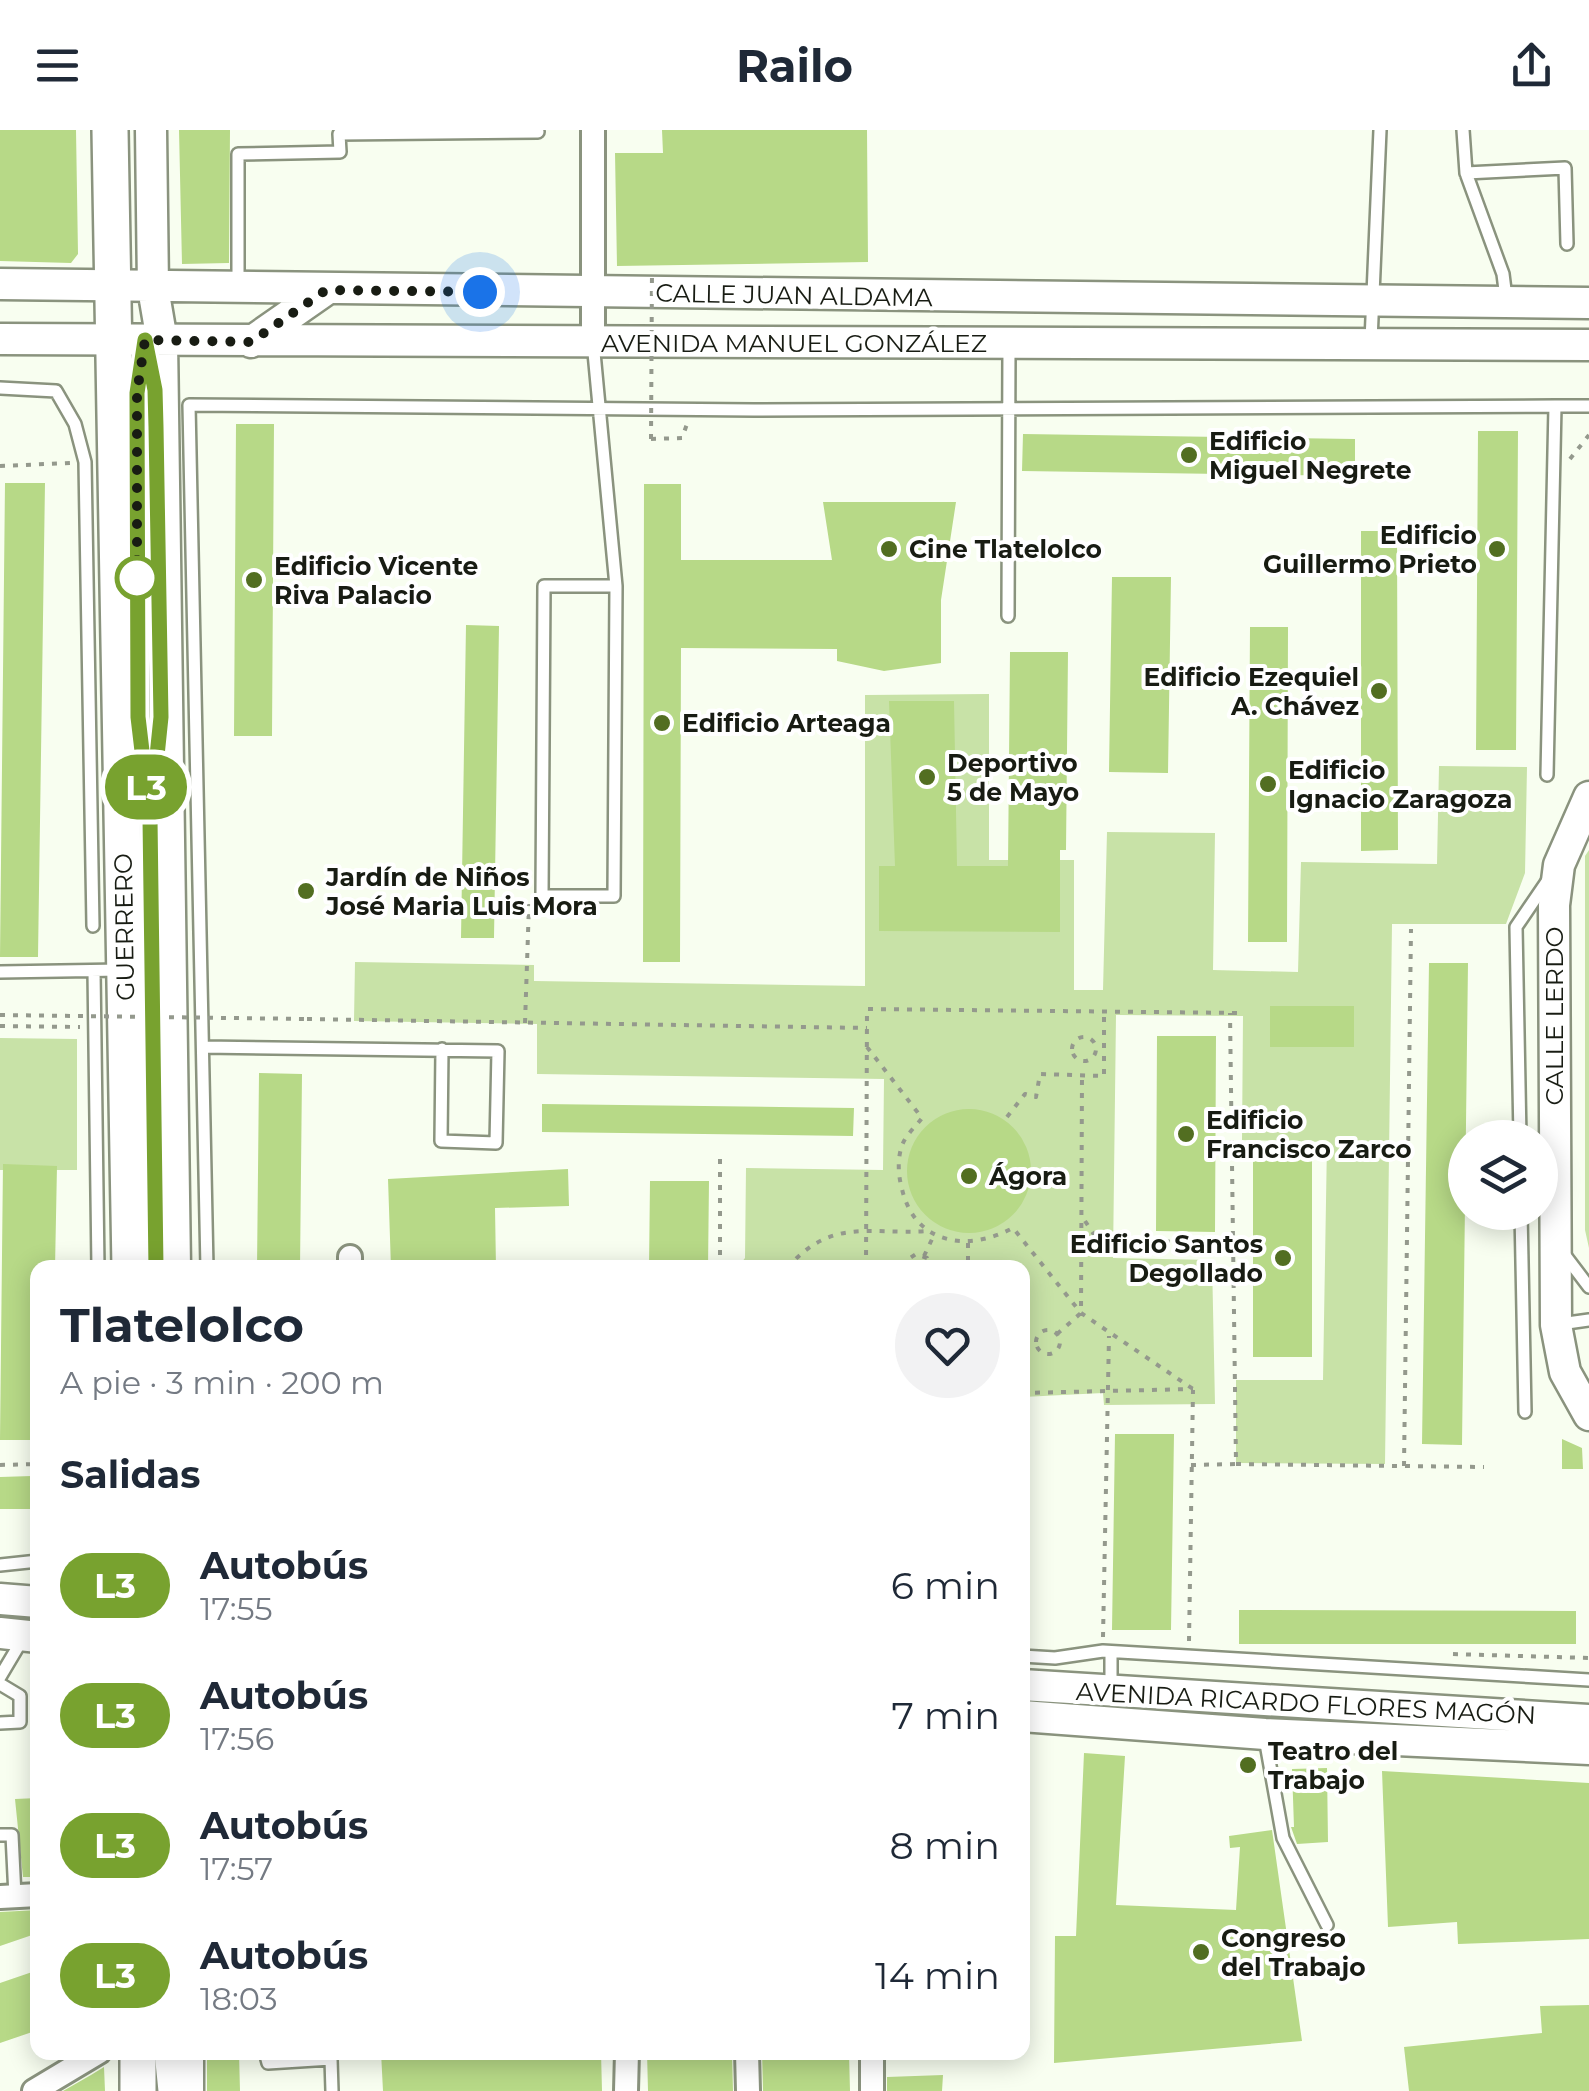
<!DOCTYPE html>
<html lang="es">
<head>
<meta charset="utf-8">
<style>
	:root { --surface:#fff; --page:#f2f2f3; --text:#1f2937; --muted:#747a83 }
	body { margin:0; font-family:Montserrat,sans-serif; background:var(--page); color:var(--text); height:100vh; display:flex; flex-direction:column; font-size:38px; white-space:nowrap }
	* { box-sizing:border-box; margin:0 }
	p { font-size:32px; color:var(--muted) }
	.icon { flex:none; width:55px; height:55px; fill:none; stroke:currentColor; stroke-width:2; stroke-linecap:round; stroke-linejoin:round }
	.map { position:relative; flex:1; overflow:hidden }
	.side { position:absolute; left:30px; top:1130px; width:1000px; height:800px; display:flex; flex-direction:column; background:var(--surface); border-radius:20px; box-shadow:0 5px 25px #0003 }
	.side>* { flex:none }
	.badge { padding:0 20px; border-radius:32px; font-size:35px; line-height:65px }
	.fabs { position:absolute; left:1448px; top:990px; display:grid; gap:20px }
	.fabs a { display:grid; place-items:center; width:110px; height:110px; border-radius:50%; background:var(--surface); box-shadow:0 5px 25px #0003; font-size:50px }
	.you { position:absolute; width:50px; height:50px; margin:-25px; border:8px solid #fff; border-radius:50%; background:#1a73e8; box-shadow:0 0 0 15px #1a73e833 }
	.map>.badge { position:absolute; translate:-50% -50%; box-shadow:0 0 0 5px #fff }
	h2 { padding:0 30px; font-size:38px; line-height:90px }
	.round { display:grid; place-items:center; flex:none; width:105px; height:105px; border-radius:52px; background:var(--page) }
	.overview { display:flex; align-items:center; justify-content:space-between; height:170px; padding:0 30px }
	h1 { font-size:48px; font-weight:700; line-height:75px }
	ul { padding:0; list-style:none }
	li { display:flex; align-items:center; gap:30px; height:130px; padding:0 30px }
	li div { flex:1 }
	li b { display:block; font-size:38px }
	li em { font-style:normal }
	li .badge { min-width:110px; font-weight:700; text-align:center }
	header { display:flex; justify-content:space-between; align-items:center; height:130px; padding:0 30px; background:var(--surface); font-size:45px; font-weight:700 }
	.map>svg:first-child { display:block }
</style>
</head>
<body>
<header><svg class="icon" aria-label="menu" viewBox="0 0 24 24"><path d="M4 6h16M4 12h16M4 18h16"/></svg>Railo<svg class="icon" aria-label="share" viewBox="0 0 24 24"><path d="M12 15V3M7 8l5-5 5 5M5 13v7h14v-7"/></svg></header>
<div class="map">
<svg width="1589" height="1961" viewBox="0 0 1589 1961">
	<rect width="100%" height="100%" fill="#f8fef0"/>
	<path fill="#c8e2a7" d="M989 564V730H1074V860H1103L1107 702 1215 703 1213 840 1298 842 1301 732 1437 734 1439 636 1527 637 1525 743 1506 794H1392L1385 1334 1236 1333V1250H1323L1327 1012 1242 1010 1243 886 1116 885 1113 1128 1212 1130 1215 1274 1104 1275 1103 1263 1023 1267 1022 1138 738 1137 745 1128 746 1038 883 1040 884 949 537 944V894L354 891 355 832 534 835V851L865 856V565Z
		M1589 720V1118L1585 1100V726Z
		M0 908 77 909V1040H0Z"/>
	<path fill="#b7d987" d="M0 0H76L78 124 71 133 0 131Z
		M179 0H230L229 133 182 134Z
		M662 0H867L868 132 617 136 615 23H663Z
		M236 294H274L272 606H234Z
		M1478 301H1518L1516 620H1476Z
		M1023 304 1355 309V346L1022 341Z
		M5 353H45L38 827H0Z
		M644 354H681V430H832L823 372H956L941 470V533L884 541 837 531V519L681 518 680 832H643Z
		M1361 401H1397L1398 720 1361 721Z
		M1112 447H1171L1168 643 1109 642Z
		M466 495 499 496 494 808H461Z
		M1250 497H1288L1287 812H1248Z
		M1010 522H1068L1066 720H1060V802L879 801V736H895L889 571H954L957 736H1008Z
		M1429 833H1468L1462 1315 1422 1314Z
		M1270 876H1354V917H1270Z
		M1157 906H1216L1215 1102 1156 1101Z
		M259 943 302 944 300 1138H257Z
		M542 974 854 978 853 1006 542 1002Z
		M907 1041a62 62 0 1 1 124 0a62 62 0 1 1-124 0Z
		M1312 1028V1227H1253V1029Z
		M3 1034 57 1036 55 1138H38V1310H0Z
		M568 1039 569 1076 495 1078 496 1138H391L388 1049Z
		M650 1051H709L708 1138H649Z
		M1115 1304H1174L1171 1500H1112Z
		M1562 1309 1582 1318 1583 1339H1562Z
		M32 1346V1379H0V1347Z
		M1239 1480 1576 1481V1514H1239Z
		M1084 1623 1125 1626 1116 1775 1236 1780 1240 1717 1230 1718 1229 1706 1272 1700 1302 1911 1054 1933 1055 1806H1076Z
		M1327 1638 1328 1712 1297 1714 1291 1697H1294L1292 1639Z
		M1382 1641 1589 1653V1809L1458 1814 1457 1792 1388 1797Z
		M38 1668V1747H23L15 1669Z
		M38 1780V1803L0 1816V1782Z
		M38 1840V1900L0 1913V1853Z
		M1589 1875V1961H1409L1404 1917 1542 1903 1540 1876Z
		M207 1922H239L240 1961H207Z
		M381 1922H601L602 1961H383Z
		M647 1922H732L733 1961H648Z
		M762 1922H849L850 1961H763Z
		M104 1937 105 1961H63L91 1945Z
		M943 1945 942 1961H887V1947Z"/>
	<g fill="none" stroke-linecap="round" stroke-linejoin="round">
		<defs>
			<path id="lane" d="M1463 0 1466 43
				M238 157V24L340 22 339 4 538 2
				M1506 168 1503 144 1466 43 1565 38 1567 114
				M145 211 137 263 138 587 150 689 156 1138
				M1371 211 1380 0
				M593 212 616 456 614 766H542L544 456H616
				M0 258 56 261 75 294 85 332 93 796
				M1555 276H1589
				M1008 486 1009 216
				M94 841 98 1138
				M0 842 121 840
				M203 917 498 921 496 1013 441 1011 442 919
				M1520 1008 1516 797 1548 750
				M1521 1082 1525 1282
				M1564 1124 1589 1157
				M207 1138 189 275 754 280 1555 276 1547 645
				M1560 1194 1589 1190
				M0 1435 38 1431
				M1111 1522V1557
				M1022 1526 1055 1528 1103 1521 1589 1550
				M0 1547 22 1510
				M0 1554 20 1566V1592L0 1593
				M1265 1608 1283 1708 1327 1795
				M0 1705H12L15 1766
				M160 1922 164 1961
				M265 1922 268 1933 331 1929 332 1961
				M169 1957 172 1922"/>
			<path id="street" d="M593 212V0
				M350 1138V1127
				M0 1767 38 1765
				M747 1922 748 1961
				M872 1922V1961
				M34 1961 99 1922
				M626 1961 627 1922"/>
			<path id="secondary" d="M151 0 153 158 162 211 175 1138
				M0 154 1589 173
				M0 209 1589 215
				M251 212 327 159
				M1589 667 1559 735 1554 775 1556 1195 1565 1242 1589 1285
				M0 1469 38 1472
				M0 1503 38 1507
				M1022 1555 1589 1590
				M1022 1586 1265 1604 1589 1619
				M188 1922V1961"/>
			<path id="primary" d="M110 0 130 1138
				M138 1922V1961"/>
		</defs>
		<use href="#lane" stroke="#8a937e" stroke-width="16"/>
		<use href="#street" stroke="#8a937e" stroke-width="28"/>
		<use href="#secondary" stroke="#8a937e" stroke-width="35"/>
		<use href="#primary" stroke="#8a937e" stroke-width="40"/>
		<path stroke="#94998d" stroke-width="4" stroke-dasharray="5 8" stroke-linecap="butt" d="M651 309 682 308 687 294
			M1570 329 1589 305
			M0 336 70 333
			M307 889 867 898
			M525 893 529 774
			M0 896 80 897
			M1072 919a12 12 0 1 1 24 0a12 12 0 1 1-24 0Z
			M867 917 922 988C916 996 907 1004 903 1013 897 1027 898 1045 902 1059 915 1115 968 1122 1013 1098L1081 1183 1193 1259
			M1007 987 1025 964 1036 967 1040 944 1104 946V881
			M1085 1091 1099 1112 1235 1111
			M968 1113V1138
			M924 1126 934 1105
			M720 1138V1023
			M787 1138C832 1087 869 1105 927 1101
			M866 1138 867 879 1243 883
			M905 1138 907 1130 916 1124 927 1128 930 1138
			M1036 1212a12 12 0 1 1 24 0a12 12 0 1 1-24 0Z
			M1057 1204 1081 1183 1082 945
			M1022 1263 1193 1259
			M1236 1334 1484 1337
			M0 1335 38 1334
			M1191 1335 1236 1334 1230 883
			M1404 1336 1411 799
			M1103 1507 1109 1206
			M1189 1511 1193 1260
			M1453 1524 1589 1528"/>
		<use href="#lane" stroke="#fff" stroke-width="11"/>
		<use href="#street" stroke="#fff" stroke-width="22"/>
		<use href="#secondary" stroke="#fff" stroke-width="30"/>
		<use href="#primary" stroke="#fff" stroke-width="35"/>
		<path stroke="#94998d" stroke-width="4" stroke-dasharray="5 8" stroke-linecap="butt" d="M651 309 652 140
			M0 885 307 889"/>
	</g>
	<g fill="none" stroke-linecap="round" stroke-linejoin="round">
		<defs>
			<path id="line" d="M154 655 161 587 156 297 155 260 145 210 137 263 138 587 150 689 156 1138"/>
		</defs>
		<use href="#line" stroke="#fff" stroke-width="22"/>
		<use href="#line" stroke="#78a22f" stroke-width="15"/>
		<path stroke="#181c13" stroke-width="10" stroke-dasharray="0 18" d="M137 448V263L145 210 251 212 326 160 480 162"/>
	</g>
	<g fill="#526e21" stroke="#fff" stroke-width="4">
		<circle cx="1189" cy="325" r="10"/>
		<circle cx="889" cy="419" r="10"/>
		<circle cx="1497" cy="419" r="10"/>
		<circle cx="254" cy="450" r="10"/>
		<circle cx="1379" cy="561" r="10"/>
		<circle cx="662" cy="593" r="10"/>
		<circle cx="927" cy="647" r="10"/>
		<circle cx="1268" cy="654" r="10"/>
		<circle cx="306" cy="761" r="10"/>
		<circle cx="1186" cy="1004" r="10"/>
		<circle cx="969" cy="1046" r="10"/>
		<circle cx="1283" cy="1128" r="10"/>
		<circle cx="1248" cy="1635" r="10"/>
		<circle cx="1201" cy="1822" r="10"/>
	</g>
	<circle fill="#fff" stroke="#78a22f" stroke-width="5" cx="137" cy="448" r="20"/>
	<g text-anchor="middle" stroke-width="8" stroke-linejoin="round" paint-order="stroke">
		<g font-size="25" fill="#181c13" stroke="#fff">
			<text transform="translate(794 165) rotate(1)" y="9">CALLE JUAN ALDAMA</text>
			<text x="794" y="222">AVENIDA MANUEL GONZÁLEZ</text>
			<text transform="translate(124 797) rotate(-91)" y="9">GUERRERO</text>
			<text transform="translate(1554 886) rotate(-90)" y="9">CALLE LERDO</text>
			<text transform="translate(1306 1573) rotate(3)" y="9">AVENIDA RICARDO FLORES MAGÓN</text>
		</g>
		<g font-size="25" font-weight="bold" fill="#181c13" stroke="#fff" text-anchor="start">
			<text x="1209" y="320">Edificio<tspan x="1209" dy="29">Miguel Negrete</tspan></text>
			<text x="1477" y="414" text-anchor="end">Edificio<tspan x="1477" dy="29">Guillermo Prieto</tspan></text>
			<text x="909" y="428">Cine Tlatelolco</text>
			<text x="274" y="445">Edificio Vicente<tspan x="274" dy="29">Riva Palacio</tspan></text>
			<text x="1359" y="556" text-anchor="end">Edificio Ezequiel<tspan x="1359" dy="29">A. Chávez</tspan></text>
			<text x="682" y="602">Edificio Arteaga</text>
			<text x="947" y="642">Deportivo<tspan x="947" dy="29">5 de Mayo</tspan></text>
			<text x="1288" y="649">Edificio<tspan x="1288" dy="29">Ignacio Zaragoza</tspan></text>
			<text x="326" y="756">Jardín de Niños<tspan x="326" dy="29">José Maria Luis Mora</tspan></text>
			<text x="1206" y="999">Edificio<tspan x="1206" dy="29">Francisco Zarco</tspan></text>
			<text x="989" y="1055">Ágora</text>
			<text x="1263" y="1123" text-anchor="end">Edificio Santos<tspan x="1263" dy="29">Degollado</tspan></text>
			<text x="1268" y="1630">Teatro del<tspan x="1268" dy="29">Trabajo</tspan></text>
			<text x="1221" y="1817">Congreso<tspan x="1221" dy="29">del Trabajo</tspan></text>
		</g>
	</g>
</svg>
<div class="fabs">
<a><svg class="icon" aria-label="layers" viewBox="0 0 24 24"><path d="M12 4l9 5-9 5-9-5zM3 14l9 5 9-5"/></svg></a>
</div>
<div class="you" style="left:480px;top:162px"></div>
<b class="badge" style="left:146px;top:657px;background:#78a22f;color:#fff">L3</b>
<section class="side">
<div class="overview"><div><h1>Tlatelolco</h1><p>A pie · 3 min · 200 m</p></div><a class="round"><svg class="icon" aria-label="heart" viewBox="0 0 24 24"><path d="M12 20l-8-8c-3-5 5-10 8-4 3-6 11-1 8 4z"/></svg></a></div>
<h2>Salidas</h2>
<ul>
<li><span class="badge" style="background:#78a22f;color:#fff">L3</span><div><b>Autobús</b><p>17:55</p></div><em>6 min</em></li>
<li><span class="badge" style="background:#78a22f;color:#fff">L3</span><div><b>Autobús</b><p>17:56</p></div><em>7 min</em></li>
<li><span class="badge" style="background:#78a22f;color:#fff">L3</span><div><b>Autobús</b><p>17:57</p></div><em>8 min</em></li>
<li><span class="badge" style="background:#78a22f;color:#fff">L3</span><div><b>Autobús</b><p>18:03</p></div><em>14 min</em></li>
</ul>
</section>
</div>
</body>
</html>
